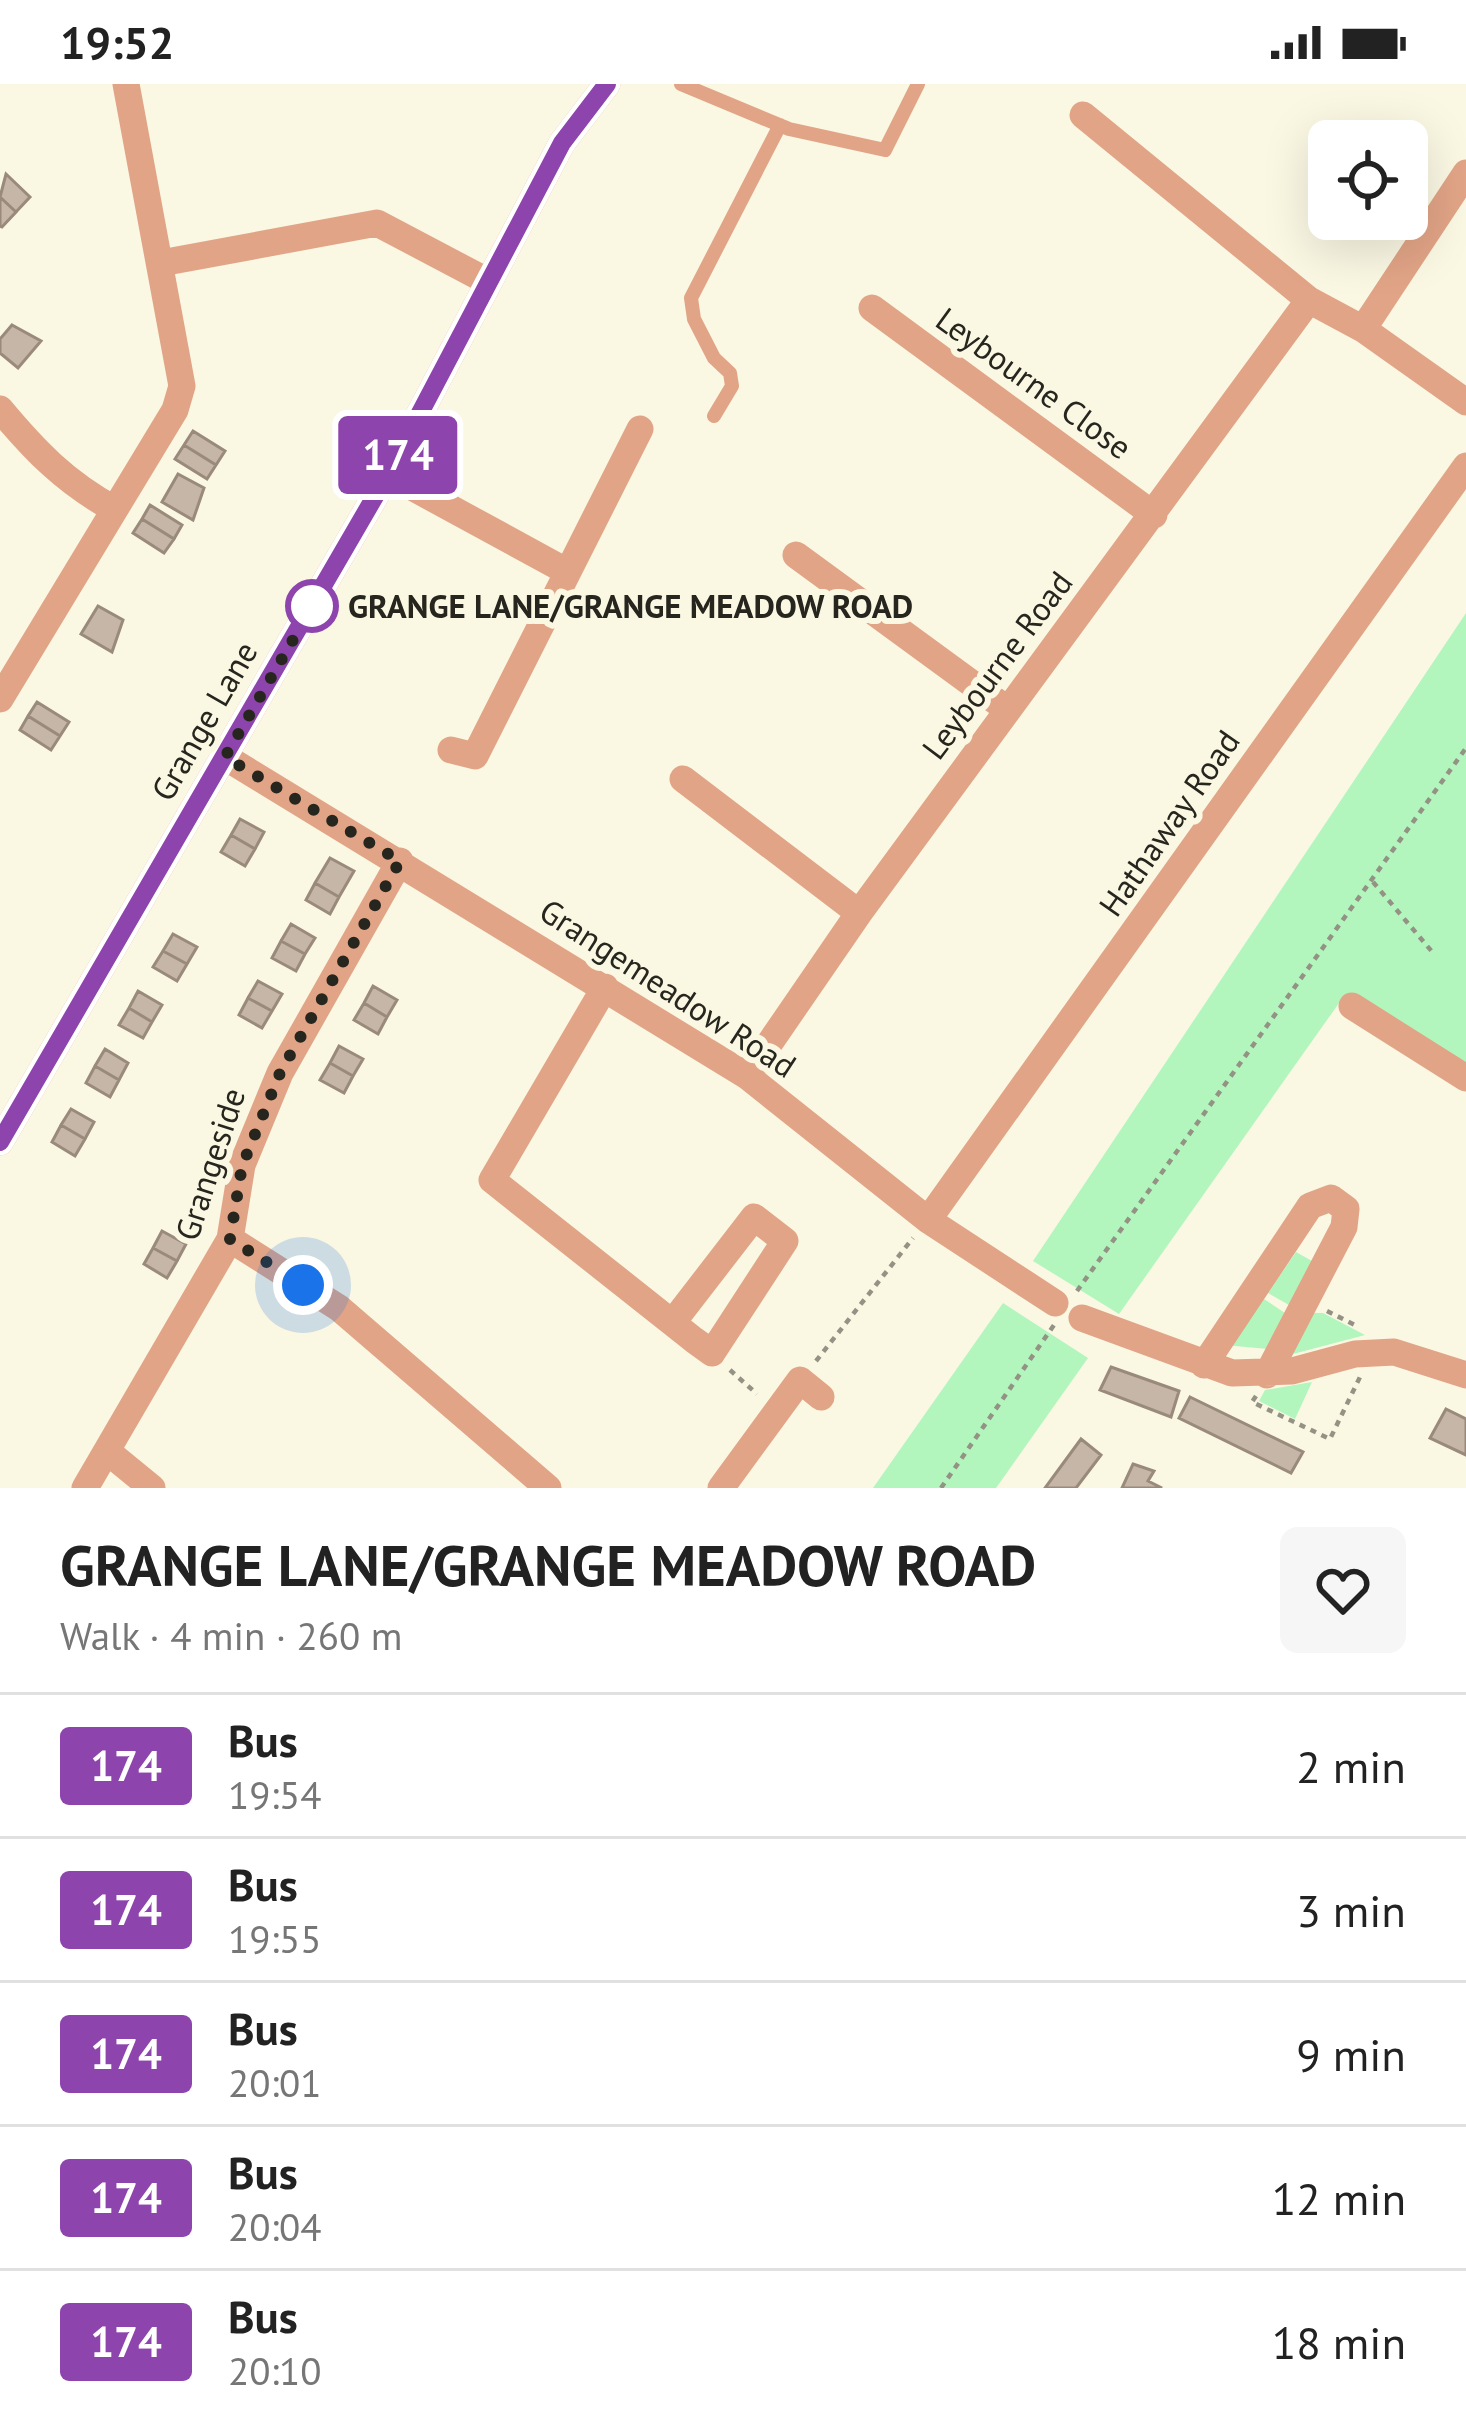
<!DOCTYPE html>
<html lang="en">
<head>
<meta charset="utf-8">
<style>
	:root { --surface:#fff; --page:#f6f6f6; --text:#222; --muted:#767676; --line:#e0e0e0 }
	body { margin:0; font-family:"PT Sans",sans-serif; background:var(--page); color:var(--text); height:100vh; display:flex; flex-direction:column; font-size:45px; white-space:nowrap }
	* { box-sizing:border-box; margin:0 }
	p { font-size:39px; color:var(--muted) }
	.icon { flex:none; width:66px; height:66px; fill:none; stroke:currentColor; stroke-width:2; stroke-linecap:round; stroke-linejoin:round }
	.map { position:relative; height:1404px; overflow:hidden }
	.panel { display:flex; flex-direction:column; background:var(--surface); flex:1 }
	.panel>* { flex:none }
	.badge { padding:0 24px; border-radius:9px; font-size:42px; line-height:78px }
	.fabs { position:absolute; left:1308px; top:36px; display:grid; gap:24px }
	.fabs a { display:grid; place-items:center; width:120px; height:120px; border-radius:18px; background:var(--surface); box-shadow:0 12px 48px #0002; font-size:60px }
	.you { position:absolute; width:60px; height:60px; margin:-30px; border:9px solid #fff; border-radius:50%; background:#1a73e8; box-shadow:0 0 0 18px #1a73e833 }
	.map>.badge { position:absolute; translate:-50% -50%; box-shadow:0 0 0 6px #fff }
	.round { display:grid; place-items:center; flex:none; width:126px; height:126px; border-radius:18px; background:var(--page) }
	.headline { display:flex; align-items:center; justify-content:space-between; height:204px; padding:0 60px }
	h1 { font-size:57px; font-weight:600; line-height:90px }
	ul { padding:0; list-style:none }
	li { display:flex; align-items:center; gap:36px; height:144px; padding:0 60px; border-top:3px solid var(--line) }
	li div { flex:1 }
	li b { display:block; font-size:45px }
	li em { font-style:normal }
	li .badge { min-width:132px; font-weight:700; text-align:center }
	.status { display:flex; justify-content:space-between; align-items:center; height:84px; padding:0 60px; background:var(--surface); direction:ltr }
	.status svg { height:33px; fill:currentColor }
	.map>svg:first-child { display:block }
</style>
</head>
<body>
<div class="status"><b>19:52</b><svg viewBox="0 0 49 12"><path d="M0 12V9h3v3zM5 12V6h3v6zM10 12V3h3v9zM15 12V0h3v12zM26 1h20v11H26zM47 4h2v5h-2z"/></svg></div>
<div class="map">
<svg width="1466" height="1404" viewBox="0 0 1466 1404">
	<rect width="100%" height="100%" fill="#faf7e3"/>
	<path fill="#b2f6be" d="M1466 529V990L1339 919 1119 1230 1033 1177Z
		M1296 1168 1312 1177 1289 1221 1268 1209Z
		M1264 1215 1285 1229 1268 1265 1224 1261Z
		M1003 1219 1088 1274 996 1404H873Z
		M1309 1229H1323L1365 1251 1293 1270Z
		M1312 1298 1295 1335 1259 1317 1265 1306Z"/>
	<path fill="#c5b6a7" stroke="#998a7c" stroke-width="3" d="M6 90 30 113 16 128 0 113Z
		M0 113 16 128 2 143 0 142Z
		M12 241 41 257 18 284 0 269V255Z
		M193 347 225 367 216 381 184 361Z
		M184 361 216 381 207 395 175 375Z
		M178 390 204 404 193 436 162 418Z
		M150 421 182 441 174 455 142 435Z
		M142 435 174 455 164 469 133 449Z
		M98 522 123 536 112 568 81 550Z
		M37 618 69 638 60 652 28 632Z
		M28 632 60 652 51 666 20 646Z
		M240 735 264 748 255 765 231 751Z
		M231 751 255 765 245 782 221 768Z
		M330 774 354 787 339 813 315 799Z
		M315 799 339 813 330 830 306 816Z
		M291 840 315 854 305 870 281 857Z
		M173 850 197 863 187 880 163 867Z
		M281 857 305 870 296 887 272 874Z
		M163 867 187 880 177 897 153 883Z
		M258 897 282 910 272 927 248 914Z
		M373 902 397 916 387 933 364 919Z
		M138 907 162 921 152 938 129 924Z
		M248 914 272 927 262 944 239 931Z
		M364 919 387 933 378 950 354 936Z
		M129 924 152 938 143 954 119 941Z
		M339 962 363 975 353 992 330 979Z
		M105 965 128 979 119 996 95 982Z
		M330 979 353 992 344 1009 320 996Z
		M95 982 119 996 110 1013 86 999Z
		M71 1025 94 1038 85 1055 61 1041Z
		M61 1041 85 1055 75 1072 52 1058Z
		M162 1147 186 1160 177 1177 153 1164Z
		M153 1164 177 1177 167 1194 144 1180Z
		M1111 1283 1179 1307 1171 1333 1100 1306Z
		M1190 1313 1303 1368 1291 1389 1179 1334Z
		M1446 1325 1466 1335V1371L1430 1354Z
		M1081 1355 1101 1371 1076 1404H1045Z
		M1133 1380 1154 1387 1148 1397 1162 1404H1122Z"/>
	<g fill="none" stroke-linecap="round" stroke-linejoin="round">
		<path stroke="#949284" stroke-width="4.5" stroke-dasharray="6 6" stroke-linecap="butt" d="M1373 798 1434 870
			M1077 1207 1466 664
			M1327 1227 1359 1243
			M816 1277 913 1154
			M730 1286 757 1310
			M1256 1312 1252 1318 1330 1355 1360 1293
			M941 1404 1054 1241"/>
		<path stroke="#e1a486" stroke-width="14" d="M681 0 789 45 885 66 918 0
			M714 332 732 302 730 289 714 274 694 235 691 214 780 41"/>
		<path stroke="#e1a486" stroke-width="27" d="M1083 31 1309 216 1363 245 1466 318
			M161 179 377 139 487 197
			M872 224 1154 431
			M1363 245 1466 89
			M0 325C35 367 65 398 114 425
			M388 390 566 487
			M796 471 1008 626
			M0 615 175 326 182 302 126 0
			M451 666 475 672 640 345
			M225 673 747 992 928 1136 1055 1219
			M683 695 859 829
			M605 903 492 1096 694 1256 712 1269 785 1157 754 1133 673 1238
			M1352 922 1466 994
			M747 992 859 829 1309 216
			M0 1058 388 390 562 59 607 0
			M928 1136 1466 382
			M230 1155 339 1224 548 1404
			M1082 1234 1232 1289 1292 1287 1355 1270 1394 1268 1466 1291
			M1204 1281 1310 1122 1331 1114 1346 1125 1344 1143 1267 1291
			M108 1368 152 1404
			M85 1404 230 1155 242 1081 280 989 400 777
			M721 1404 800 1296 821 1313"/>
	</g>
	<g fill="none" stroke-linecap="round" stroke-linejoin="round">
		<defs>
			<path id="line" d="M0 1058 388 390 562 59 607 0"/>
		</defs>
		<use href="#line" stroke="#fff" stroke-width="27"/>
		<use href="#line" stroke="#8e44ad" stroke-width="18"/>
		<path stroke="#27261e" stroke-width="12" stroke-dasharray="0 21.6" d="M303 1201 230 1155 242 1082 280 989 400 777 225 673 319 511 312 522"/>
	</g>
	<circle fill="#fff" stroke="#8e44ad" stroke-width="6" cx="312" cy="522" r="24"/>
	<g text-anchor="middle" stroke-width="12" stroke-linejoin="round" paint-order="stroke">
		<g font-size="33" fill="#27261e" stroke="#faf7e3">
			<text transform="translate(1034 299) rotate(36)" y="12">Leybourne Close</text>
			<text transform="translate(997 581) rotate(-53)" y="12">Leybourne Road</text>
			<text transform="translate(204 637) rotate(-60)" y="12">Grange Lane</text>
			<text transform="translate(1169 739) rotate(-55)" y="12">Hathaway Road</text>
			<text transform="translate(668 904) rotate(33)" y="12">Grangemeadow Road</text>
			<text transform="translate(210 1080) rotate(-72)" y="12">Grangeside</text>
		</g>
		<g font-size="33" font-weight="bold" fill="#27261e" stroke="#faf7e3" text-anchor="start">
			<text x="348" y="534">GRANGE LANE/GRANGE MEADOW ROAD</text>
		</g>
	</g>
</svg>
<div class="fabs">
<a><svg class="icon" aria-label="locate" viewBox="0 0 24 24"><circle cx="12" cy="12" r="6"/><path d="M12 2v4M12 18v4M2 12h4M18 12h4"/></svg></a>
</div>
<div class="you" style="left:303px;top:1201px"></div>
<b class="badge" style="left:398px;top:371px;background:#8e44ad;color:#fff">174</b>
</div>
<section class="panel">
<div class="headline"><div><h1>GRANGE LANE/GRANGE MEADOW ROAD</h1><p>Walk · 4 min · 260 m</p></div><a class="round"><svg class="icon" aria-label="heart" viewBox="0 0 24 24"><path d="M12 20l-8-8c-3-5 5-10 8-4 3-6 11-1 8 4z"/></svg></a></div>
<ul>
<li><span class="badge" style="background:#8e44ad;color:#fff">174</span><div><b>Bus</b><p>19:54</p></div><em>2 min</em></li>
<li><span class="badge" style="background:#8e44ad;color:#fff">174</span><div><b>Bus</b><p>19:55</p></div><em>3 min</em></li>
<li><span class="badge" style="background:#8e44ad;color:#fff">174</span><div><b>Bus</b><p>20:01</p></div><em>9 min</em></li>
<li><span class="badge" style="background:#8e44ad;color:#fff">174</span><div><b>Bus</b><p>20:04</p></div><em>12 min</em></li>
<li><span class="badge" style="background:#8e44ad;color:#fff">174</span><div><b>Bus</b><p>20:10</p></div><em>18 min</em></li>
</ul>
</section>
</body>
</html>
